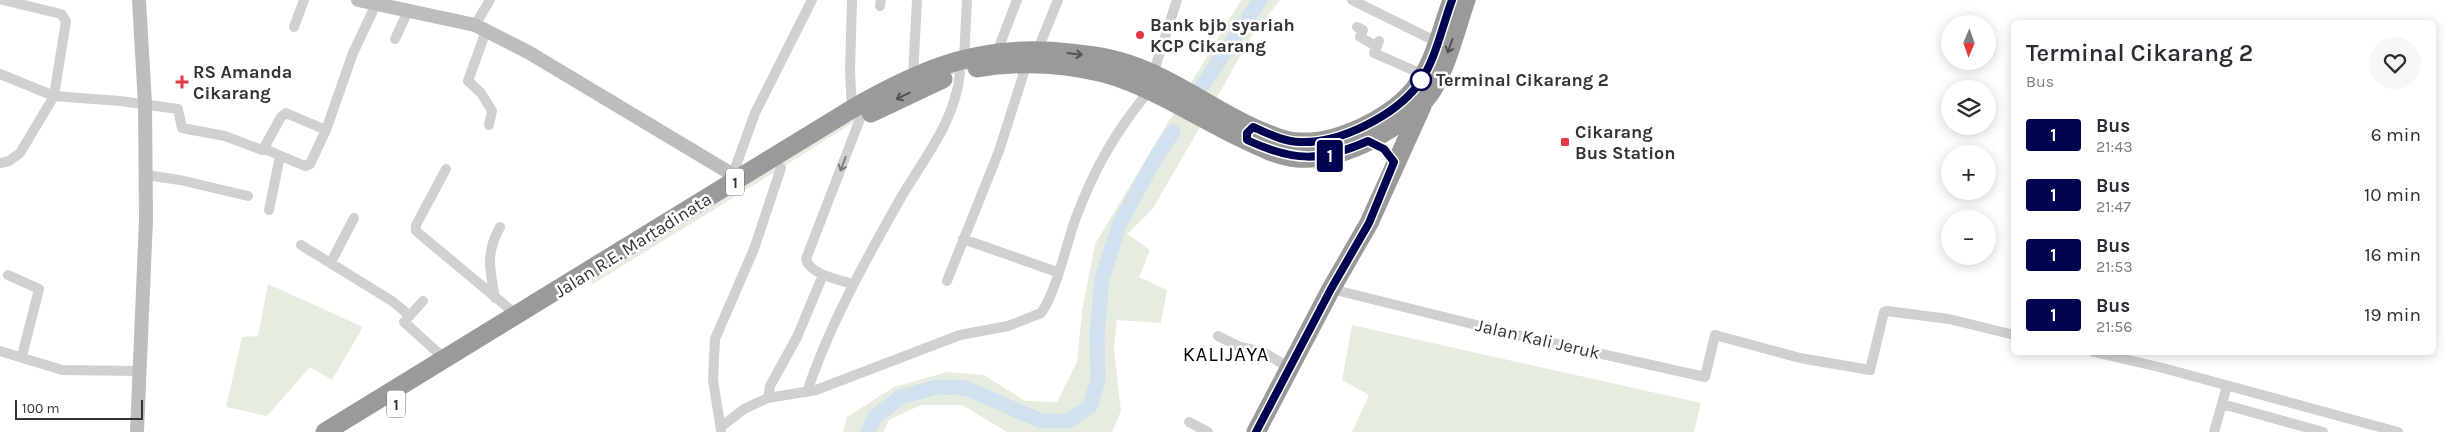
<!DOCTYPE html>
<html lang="en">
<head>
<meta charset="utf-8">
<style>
	:root { --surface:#fff; --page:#f7f7f7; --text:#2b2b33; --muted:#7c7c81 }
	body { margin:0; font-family:Karla,sans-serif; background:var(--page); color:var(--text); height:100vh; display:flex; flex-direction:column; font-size:19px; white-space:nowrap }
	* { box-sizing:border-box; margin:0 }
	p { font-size:16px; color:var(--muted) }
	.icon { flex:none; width:28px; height:28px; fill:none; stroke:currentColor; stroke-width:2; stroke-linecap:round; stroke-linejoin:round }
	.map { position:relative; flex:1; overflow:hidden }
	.side { position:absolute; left:2011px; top:20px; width:425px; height:335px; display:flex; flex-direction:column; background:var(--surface); border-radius:8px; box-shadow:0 2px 12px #0003 }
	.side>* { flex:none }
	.badge { padding:0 10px; border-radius:4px; font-size:18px; line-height:32px }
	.needle { width:32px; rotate:182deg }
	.controls { position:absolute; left:1941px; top:15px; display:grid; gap:10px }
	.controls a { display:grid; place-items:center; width:55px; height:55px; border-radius:50%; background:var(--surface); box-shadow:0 2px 12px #0003; font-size:25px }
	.scale { position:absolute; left:15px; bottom:12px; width:128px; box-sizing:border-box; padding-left:5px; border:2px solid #333; border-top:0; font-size:14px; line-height:18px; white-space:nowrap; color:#333; -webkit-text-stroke:4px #fff; paint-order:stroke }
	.map>.badge { position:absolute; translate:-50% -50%; box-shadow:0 0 0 2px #fff }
	.round { display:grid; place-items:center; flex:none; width:52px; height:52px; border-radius:26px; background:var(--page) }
	.summary { display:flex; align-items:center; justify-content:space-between; height:85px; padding:0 15px }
	h1 { font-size:24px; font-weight:600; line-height:38px }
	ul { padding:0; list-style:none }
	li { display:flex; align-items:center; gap:15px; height:60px; padding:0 15px }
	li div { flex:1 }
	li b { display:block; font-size:19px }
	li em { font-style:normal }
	li .badge { min-width:55px; font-weight:700; text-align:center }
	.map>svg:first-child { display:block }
</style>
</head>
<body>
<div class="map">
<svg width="2457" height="432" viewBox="0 0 2457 432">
	<rect width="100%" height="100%" fill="#fff"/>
	<path fill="#e6ecdf" d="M1241 0H1280L1251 37 1212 106 1186 92 1178 105 1204 120 1152 210 1127 234 1150 250 1139 277 1167 290 1161 323 1117 320 1114 348 1121 411 1112 432H1007L962 405H921L889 420 883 432H843L847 417 894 387 947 372 984 375 1025 401 1057 402 1077 362 1082 311 1095 244 1178 106C1119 72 1045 53 978 68 907 83 844 129 783 167 720 206 656 245 593 284L586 274 888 89C995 37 1080 36 1186 91Z
		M268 284 363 327 332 380 310 367 267 416 226 407 242 337 258 336Z
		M1352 325 1701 403 1694 432H1352L1369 395 1342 380Z"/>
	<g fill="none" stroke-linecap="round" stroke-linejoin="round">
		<path stroke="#cfe2ee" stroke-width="15" d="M1203 85 1260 0
			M868 432 875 417 901 397 936 387 966 388 1041 421H1068L1090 406 1098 380 1097 333 1102 279 1119 225 1156 157 1173 132"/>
		<path stroke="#d0d0d0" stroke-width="10" d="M1352 0 1437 42
			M880 6 881 0
			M475 25 490 0
			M294 27 304 0
			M1357 27 1363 30 1360 37 1376 46
			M486 31 468 81 481 93 492 111 489 125
			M395 39 408 11
			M1379 41 1374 53 1424 75
			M1038 49 1058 0
			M997 52 1017 0
			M964 59 967 0
			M0 74 54 96 120 101 178 109 182 128 225 136 262 150H267L265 146 281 117 286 113 326 130
			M1153 74 1177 0
			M913 77 917 0
			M852 109 850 71 852 0
			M267 150 305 166 310 164 326 130 353 53 378 0
			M0 163 9 161 20 153 54 96 66 21 61 14 3 0
			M446 169 416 225V231L518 316
			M733 174 755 113 812 0
			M146 175 180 180 248 196
			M269 210 280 156
			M963 239 1057 272
			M301 245 392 301 409 315
			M331 262 354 218
			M8 275 39 289 22 356
			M947 281 999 151 1027 63
			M853 284C840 280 810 275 806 259L860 119
			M1331 289 1517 335 1705 377 1715 335 1800 358 1870 370 1884 312 1887 311 1949 319 2014 335
			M495 298C490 269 485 254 500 227
			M423 301 404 322 446 360
			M1218 336 1238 346 1263 352 1290 368
			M0 351 62 370 140 371
			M2094 352 2163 368 2398 432
			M807 392C829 326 864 263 899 201 923 159 955 123 960 73
			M768 398 770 386 797 337 823 275
			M2222 404 2323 432
			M1189 422 1208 432
			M722 426 744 409 768 398 816 390 960 335 1008 326 1041 313C1055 295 1067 243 1075 220 1094 169 1115 132 1149 91
			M721 430 713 380 715 339 754 249 781 168
			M2214 432 2227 386"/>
		<path stroke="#bdbdbd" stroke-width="14" d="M358 0 475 25 528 52 740 179
			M137 432 146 219 145 104 139 0"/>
		<path stroke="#9a9a9a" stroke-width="19" d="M977 68C1018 61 1063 63 1104 73 1151 86 1194 115 1237 136 1256 145 1276 156 1297 158 1324 160 1350 151 1373 139 1393 128 1416 113 1429 95 1445 74 1457 26 1466 0
			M871 113 943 79
			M325 432 852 109C925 67 984 43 1070 53 1086 55 1103 56 1118 61 1167 74 1208 107 1254 128 1268 134 1285 142 1300 142 1339 144 1396 116 1418 84 1435 60 1442 27 1452 0
			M1256 432 1331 289 1369 223 1422 106"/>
	</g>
	<defs><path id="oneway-shaft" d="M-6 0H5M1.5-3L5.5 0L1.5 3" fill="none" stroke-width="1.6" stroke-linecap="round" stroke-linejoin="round" transform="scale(1.25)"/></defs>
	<g stroke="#525252">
		<use href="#oneway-shaft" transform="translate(1450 46) rotate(110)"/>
		<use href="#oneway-shaft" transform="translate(1075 54) rotate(7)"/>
		<use href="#oneway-shaft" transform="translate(903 96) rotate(154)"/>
	</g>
	<use stroke="#7a7a7a" href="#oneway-shaft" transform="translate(843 164) rotate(111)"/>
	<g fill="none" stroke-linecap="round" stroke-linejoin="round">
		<defs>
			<path id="line" d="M1256 432 1331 289 1369 223 1394 162 1384 149 1368 141C1321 162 1294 162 1247 140V133L1253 127C1267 133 1284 142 1300 142 1339 144 1394 116 1418 85 1435 62 1442 27 1452 0"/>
		</defs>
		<use href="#line" stroke="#fff" stroke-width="11"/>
		<use href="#line" stroke="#000350" stroke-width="8"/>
	</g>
	<g fill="#e63946" stroke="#fff" stroke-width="2">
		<circle cx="1140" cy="35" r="5"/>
		<path d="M179.5 74.5h5v5h5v5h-5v5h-5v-5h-5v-5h5z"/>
		<rect x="1560" y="137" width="10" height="10" rx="2.5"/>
	</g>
	<circle fill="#fff" stroke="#000350" stroke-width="2.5" cx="1421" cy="80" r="10"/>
	<g text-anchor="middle" stroke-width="5" stroke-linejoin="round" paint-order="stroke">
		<g fill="#fff" stroke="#707070" stroke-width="1">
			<rect x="726" y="168.5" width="18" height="27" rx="4"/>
			<rect x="387" y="390.5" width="18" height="27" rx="4"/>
		</g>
		<g font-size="16" font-weight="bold" fill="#333">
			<text x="735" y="188">1</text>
			<text x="396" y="410">1</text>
		</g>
		<g font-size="18" font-weight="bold" fill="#333" stroke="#fff" text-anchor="start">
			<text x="1150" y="31">Bank bjb syariah<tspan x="1150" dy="21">KCP Cikarang</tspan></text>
			<text x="193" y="78">RS Amanda<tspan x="193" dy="21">Cikarang</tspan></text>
			<text x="1575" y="138">Cikarang<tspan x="1575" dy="21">Bus Station</tspan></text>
		</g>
		<g font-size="18" font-weight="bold" fill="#333" stroke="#fff" text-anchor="start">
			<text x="1436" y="86">Terminal Cikarang 2</text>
		</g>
		<g font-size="18" fill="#333" stroke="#fff">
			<text transform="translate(633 245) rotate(-32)" y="6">Jalan R.E. Martadinata</text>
			<text transform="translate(1538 339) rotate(13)" y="6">Jalan Kali Jeruk</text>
		</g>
		<g font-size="20" letter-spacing="1" fill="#000" stroke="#fff">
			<text x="1226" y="361">KALIJAYA</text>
		</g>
	</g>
</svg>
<div class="controls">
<a><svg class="needle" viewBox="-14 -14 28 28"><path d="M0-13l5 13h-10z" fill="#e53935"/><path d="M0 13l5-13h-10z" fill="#7c7c81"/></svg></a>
<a><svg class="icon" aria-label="layers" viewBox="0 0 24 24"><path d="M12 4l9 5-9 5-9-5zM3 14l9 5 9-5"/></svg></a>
<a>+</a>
<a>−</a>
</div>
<div class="scale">100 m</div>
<b class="badge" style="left:1330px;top:156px;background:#000350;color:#fff">1</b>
<section class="side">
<div class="summary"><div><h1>Terminal Cikarang 2</h1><p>Bus</p></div><a class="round"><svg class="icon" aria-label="heart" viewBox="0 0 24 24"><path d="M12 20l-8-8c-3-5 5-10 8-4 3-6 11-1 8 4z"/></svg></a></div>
<ul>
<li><span class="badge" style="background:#000350;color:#fff">1</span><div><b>Bus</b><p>21:43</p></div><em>6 min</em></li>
<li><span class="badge" style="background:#000350;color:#fff">1</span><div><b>Bus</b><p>21:47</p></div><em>10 min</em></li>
<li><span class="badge" style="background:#000350;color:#fff">1</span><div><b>Bus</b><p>21:53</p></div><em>16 min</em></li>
<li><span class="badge" style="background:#000350;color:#fff">1</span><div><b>Bus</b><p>21:56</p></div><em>19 min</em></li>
</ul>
</section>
</div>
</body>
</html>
